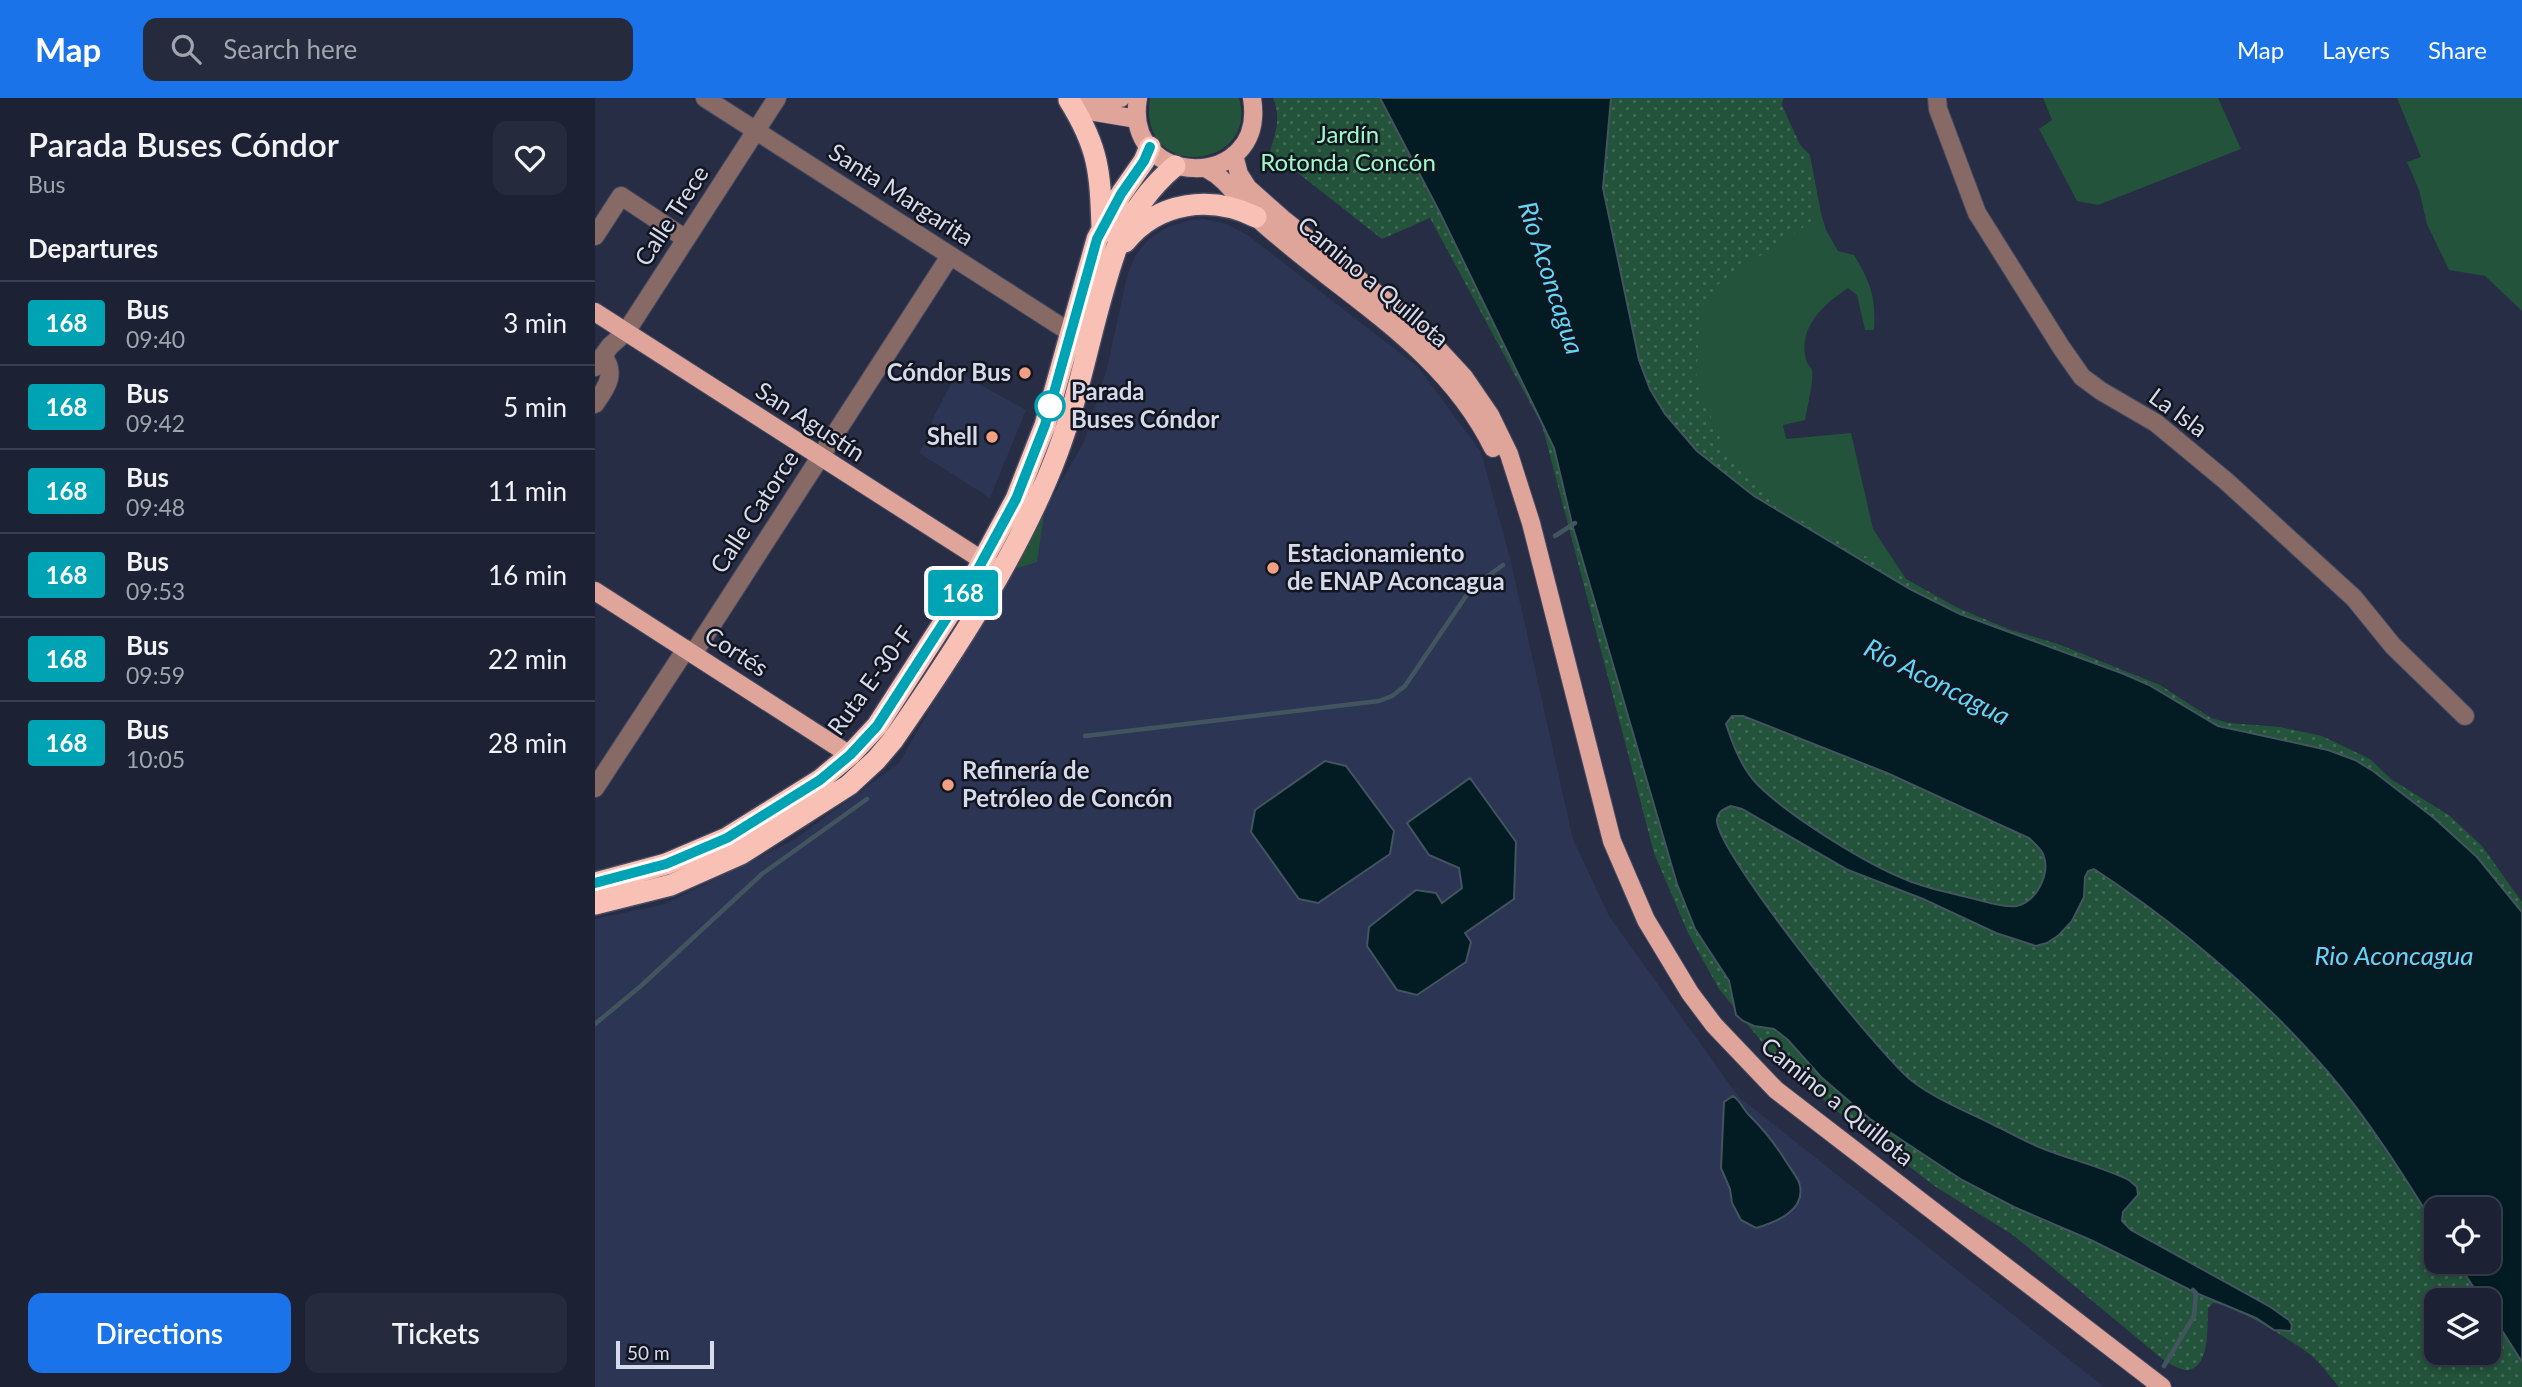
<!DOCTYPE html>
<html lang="en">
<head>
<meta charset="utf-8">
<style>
	:root { --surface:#1c2234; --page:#252a3c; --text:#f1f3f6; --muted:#a0a4ac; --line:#3a3f4f; --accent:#1a73e8 }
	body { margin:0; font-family:Lato,sans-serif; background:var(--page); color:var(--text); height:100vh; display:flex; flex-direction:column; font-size:26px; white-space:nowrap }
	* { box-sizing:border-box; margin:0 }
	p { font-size:23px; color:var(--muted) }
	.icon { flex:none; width:38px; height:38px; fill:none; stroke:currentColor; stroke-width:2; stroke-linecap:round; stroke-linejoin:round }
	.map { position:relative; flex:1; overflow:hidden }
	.details { display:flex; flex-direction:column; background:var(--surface); width:595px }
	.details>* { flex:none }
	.badge { padding:0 14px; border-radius:5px; font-size:24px; line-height:46px }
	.fabs { position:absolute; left:1829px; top:1099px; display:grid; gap:14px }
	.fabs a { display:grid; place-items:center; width:77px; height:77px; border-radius:14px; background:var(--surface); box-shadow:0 4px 10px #0003,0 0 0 2px var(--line); font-size:35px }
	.scale { position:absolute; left:21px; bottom:18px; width:98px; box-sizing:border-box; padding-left:7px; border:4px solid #d6dbeb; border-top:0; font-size:19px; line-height:24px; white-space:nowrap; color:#d6dbeb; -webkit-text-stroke:5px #131621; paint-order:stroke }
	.map>.badge { position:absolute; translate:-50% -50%; box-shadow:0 0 0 4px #fff }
	h2 { padding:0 28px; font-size:26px; line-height:63px }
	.round { display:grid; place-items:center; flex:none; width:74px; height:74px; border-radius:14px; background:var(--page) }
	.overview { display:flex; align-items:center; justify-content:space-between; height:119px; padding:0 28px }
	h1 { font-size:33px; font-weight:600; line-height:52px }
	.primary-button { display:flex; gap:14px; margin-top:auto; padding:14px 28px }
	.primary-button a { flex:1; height:80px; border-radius:14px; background:var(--accent); color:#fff; font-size:28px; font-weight:600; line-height:80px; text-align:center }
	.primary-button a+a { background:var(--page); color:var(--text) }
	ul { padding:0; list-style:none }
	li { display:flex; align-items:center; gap:21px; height:84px; padding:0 28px; border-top:2px solid var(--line) }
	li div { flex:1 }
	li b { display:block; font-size:26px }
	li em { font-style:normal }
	li .badge { min-width:77px; font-weight:700; text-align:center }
	header { display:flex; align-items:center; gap:42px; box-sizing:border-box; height:98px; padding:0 35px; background:var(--accent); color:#fff }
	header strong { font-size:33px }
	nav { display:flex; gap:38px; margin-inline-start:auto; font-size:24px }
	.search { width:490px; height:63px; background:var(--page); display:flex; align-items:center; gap:18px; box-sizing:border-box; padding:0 24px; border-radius:14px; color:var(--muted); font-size:26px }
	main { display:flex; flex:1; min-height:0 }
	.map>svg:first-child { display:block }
</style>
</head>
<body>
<header>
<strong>Map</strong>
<div class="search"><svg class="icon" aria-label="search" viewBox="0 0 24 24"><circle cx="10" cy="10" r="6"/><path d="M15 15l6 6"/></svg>Search here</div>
<nav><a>Map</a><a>Layers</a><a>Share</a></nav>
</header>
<main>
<section class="details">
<div class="overview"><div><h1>Parada Buses Cóndor</h1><p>Bus</p></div><a class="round"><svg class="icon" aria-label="heart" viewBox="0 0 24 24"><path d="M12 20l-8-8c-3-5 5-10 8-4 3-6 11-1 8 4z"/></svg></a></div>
<h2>Departures</h2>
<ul>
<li><span class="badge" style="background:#00a3b4;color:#fff">168</span><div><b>Bus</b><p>09:40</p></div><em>3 min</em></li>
<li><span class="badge" style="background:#00a3b4;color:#fff">168</span><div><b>Bus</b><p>09:42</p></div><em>5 min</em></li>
<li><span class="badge" style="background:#00a3b4;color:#fff">168</span><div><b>Bus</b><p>09:48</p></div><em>11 min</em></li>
<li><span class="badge" style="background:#00a3b4;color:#fff">168</span><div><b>Bus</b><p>09:53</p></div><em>16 min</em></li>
<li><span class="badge" style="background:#00a3b4;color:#fff">168</span><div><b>Bus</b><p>09:59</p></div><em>22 min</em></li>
<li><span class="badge" style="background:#00a3b4;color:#fff">168</span><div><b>Bus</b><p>10:05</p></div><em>28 min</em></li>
</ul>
<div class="primary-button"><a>Directions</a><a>Tickets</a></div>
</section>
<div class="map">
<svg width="1927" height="1289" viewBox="0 0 1927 1289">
	<defs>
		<pattern id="park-dots" width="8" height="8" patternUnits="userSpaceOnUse" patternTransform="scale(1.75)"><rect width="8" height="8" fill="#23533a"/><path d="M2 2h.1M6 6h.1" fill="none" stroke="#426b57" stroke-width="1.8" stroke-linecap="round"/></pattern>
	</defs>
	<rect width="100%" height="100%" fill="#262d45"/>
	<path fill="#2c3553" d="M608 121 632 126 654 138 823 269 886 354 915 460 978 741 1014 818 1143 998 1509 1289H0V821L70 806 199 742 304 665 489 344 512 270 532 178 540 158 554 141 572 129 596 122Z
		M362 274 431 312 395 400 324 355 338 331 337 322Z"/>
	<path fill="#23533a" d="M555 0H644C665 72 541 85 555 0Z
		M1016 0H1189L1183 13 1199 41 1215 57 1226 115 1231 132 1243 153 1259 157C1276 185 1281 199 1279 232H1270L1262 197 1253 190C1228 207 1203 229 1211 262 1212 266 1216 269 1217 272 1219 283 1212 310 1210 322L1188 327 1191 341 1256 335 1278 431 1315 487V491L1130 377 1013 25Z
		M1448 0H1623L1646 51 1503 107 1482 103 1444 31 1457 22Z
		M1802 0H1927V213L1890 178 1854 172 1832 126 1824 92 1812 64 1826 59Z
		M449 417 442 464 423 470 421 468 423 461Z"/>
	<path fill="url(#park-dots)" fill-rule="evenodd" d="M678 0H1184C1203 46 1221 67 1220 120L1189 144 1139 173 1120 189 1105 216 1101 284 1132 356 1165 392 1202 420 1361 509 1413 531 1463 546 1565 587 1616 620 1634 625 1685 629 1727 638 1775 661 1796 681 1855 718 1887 748 1927 804V1289H1744C1736 1280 1728 1268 1719 1260 1705 1247 1635 1204 1618 1205L1613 1210C1612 1226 1616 1272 1591 1272 1585 1272 1576 1266 1571 1264L1418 1137 1341 1089 1249 1019 1183 964 1124 891 1093 835 1059 755 947 327 835 120 787 141 675 53C681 34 686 19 678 0ZM1841 1111H1894V1164H1841ZM1841 1202H1894V1255H1841Z"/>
	<path fill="#031c23" stroke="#42555f" stroke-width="2" fill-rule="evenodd" d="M785 0H1016L1008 90 1044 262 1055 291 1070 316 1102 353 1159 398 1315 491 1365 516 1529 576 1554 587 1623 628 1733 652 1760 662 1778 673 1839 720 1882 759 1927 814V1264L1894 1212V1202H1887L1862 1164H1894V1111H1841V1130C1808 1076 1773 1021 1732 973 1665 896 1584 827 1499 771L1493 773 1490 779 1489 799 1477 823 1464 837 1452 845 1441 848 1401 835 1328 801 1253 772 1147 711 1136 708C1129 711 1123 713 1122 722 1120 753 1286 959 1317 983 1341 1001 1370 1013 1397 1026 1414 1034 1431 1044 1449 1051 1477 1062 1507 1069 1534 1082L1542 1089 1543 1097 1528 1114 1527 1123 1536 1132 1674 1208 1694 1222 1697 1227 1696 1233 1679 1232 1661 1220 1601 1195 1498 1143 1419 1109 1367 1082 1275 1021 1226 979 1193 942 1179 931 1159 928 1148 923 1141 917 1134 883 1100 831 1082 786 977 426 959 350 845 115ZM1137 618H1148L1292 675 1434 740C1438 744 1446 751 1448 756 1456 775 1442 803 1422 808 1410 810 1391 804 1380 801 1357 795 1333 791 1312 782 1271 766 1194 718 1163 687 1147 671 1138 647 1131 626Z
		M730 663 751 668 799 733 795 756 723 805 704 801 656 734 660 712Z
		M875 680 921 744 919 801 870 835 876 844 871 864 822 897 802 892 772 848 774 829 821 792 841 795 847 805 867 790 864 770 834 757 812 725Z
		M1138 998C1146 1003 1148 1012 1155 1018 1170 1033 1181 1047 1192 1065 1196 1071 1201 1078 1204 1084 1213 1112 1181 1124 1161 1130L1146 1122 1137 1105 1135 1091 1126 1070 1129 1004Z"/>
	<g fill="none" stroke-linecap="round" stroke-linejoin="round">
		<path stroke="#42555f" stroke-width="4.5" d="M960 438 980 425
			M490 638 784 603 797 598 810 588 871 498 883 485 908 467
			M0 926 47 887 167 776 272 701
			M1569 1268 1599 1218 1601 1195 1598 1192"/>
		<defs>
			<path id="minor" d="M110 0 476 235
				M1342 0 1343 11 1382 115 1466 249 1487 279 1506 293 1561 325 1631 383 1759 500 1798 548 1870 618
				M0 138 26 98 91 141
				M0 269 15 248 31 234 182 0
				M0 306C11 290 22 276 8 258
				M98 556 355 158
				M0 690 91 551"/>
			<path id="major" d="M473 0 500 14 542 21
				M497 0H526
				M543 0C527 92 673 95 657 0
				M639 57 644 76 653 90 688 121 820 226 869 279 895 317 914 356 936 425 1017 743 1051 822 1095 895 1119 927 1181 992 1567 1289
				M612 71C634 82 643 103 661 119 743 195 847 246 898 350
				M0 214 398 469
				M0 493 255 657"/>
			<path id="highway" d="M474 2C504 50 505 74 507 129
				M530 144C563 103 616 97 661 119
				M0 785 71 766 132 740 225 682 255 657 282 628 382 473 421 401 450 327 502 141 526 96 549 63 555 49
				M0 806 76 787 146 756 254 687 281 662 298 642C358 556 425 454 462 356 488 288 498 214 523 146 536 116 555 89 580 68"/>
		</defs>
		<use href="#minor" stroke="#424960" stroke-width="20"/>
		<use href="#major" stroke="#424960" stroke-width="20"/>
		<use href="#highway" stroke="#424960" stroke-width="24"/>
		<use href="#minor" stroke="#876a65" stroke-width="18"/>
		<use href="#major" stroke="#dfa49a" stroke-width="18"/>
		<use href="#highway" stroke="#f9c0b5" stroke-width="21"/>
	</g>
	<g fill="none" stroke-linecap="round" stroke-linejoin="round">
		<defs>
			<path id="line" d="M0 785 71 766 132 740 225 682 255 657 282 628 382 473 421 401 450 327 502 141 526 96 549 63 555 49"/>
		</defs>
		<use href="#line" stroke="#fff" stroke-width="16"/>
		<use href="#line" stroke="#00a3b4" stroke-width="10"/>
	</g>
	<g fill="#f3a082" stroke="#131621" stroke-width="2.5">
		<circle cx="430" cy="275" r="7"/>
		<circle cx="397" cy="339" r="7"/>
		<circle cx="678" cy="470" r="7"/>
		<circle cx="353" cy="687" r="7"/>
	</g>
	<circle fill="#fff" stroke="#00a3b4" stroke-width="3.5" cx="455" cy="308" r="14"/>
	<g text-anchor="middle" stroke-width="5" stroke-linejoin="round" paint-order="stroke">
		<g font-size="24" fill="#9dfac7" stroke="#131621">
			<text x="753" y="45">Jardín<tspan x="753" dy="28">Rotonda Concón</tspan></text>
		</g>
		<g font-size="24" fill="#d6dbeb" stroke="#131621">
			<text transform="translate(306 97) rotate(33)" y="8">Santa Margarita</text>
			<text transform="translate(77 118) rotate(-57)" y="8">Calle Trece</text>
			<text transform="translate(778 184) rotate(40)" y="8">Camino a Quillota</text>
			<text transform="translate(1583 315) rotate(36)" y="8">La Isla</text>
			<text transform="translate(215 324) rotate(33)" y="8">San Agustín</text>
			<text transform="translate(160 414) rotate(-57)" y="8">Calle Catorce</text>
			<text transform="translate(141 554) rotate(33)" y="8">Cortés</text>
			<text transform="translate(276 583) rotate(-54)" y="8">Ruta E-30-F</text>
			<text transform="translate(1242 1004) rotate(39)" y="8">Camino a Quillota</text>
		</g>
		<g font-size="24" font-weight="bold" fill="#d6dbeb" stroke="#131621" text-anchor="end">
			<text x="416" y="283">Cóndor Bus</text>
			<text x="383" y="347">Shell</text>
			<text x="692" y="464" text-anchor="start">Estacionamiento<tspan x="692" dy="28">de ENAP Aconcagua</tspan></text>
			<text x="367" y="681" text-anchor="start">Refinería de<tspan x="367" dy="28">Petróleo de Concón</tspan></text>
		</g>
		<g font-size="24" font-weight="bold" fill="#d6dbeb" stroke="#131621" text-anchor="start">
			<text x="476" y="302">Parada<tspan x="476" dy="28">Buses Cóndor</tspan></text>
		</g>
		<g font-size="26" font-style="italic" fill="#61d6f7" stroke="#131621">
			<text transform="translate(956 180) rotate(72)" y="9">Río Aconcagua</text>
			<text transform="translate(1342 584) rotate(27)" y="9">Río Aconcagua</text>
			<text x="1799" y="867">Rio Aconcagua</text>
		</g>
	</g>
</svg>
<div class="fabs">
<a><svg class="icon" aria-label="locate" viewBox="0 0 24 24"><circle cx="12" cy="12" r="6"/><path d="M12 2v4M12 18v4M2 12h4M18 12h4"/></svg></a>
<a><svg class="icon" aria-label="layers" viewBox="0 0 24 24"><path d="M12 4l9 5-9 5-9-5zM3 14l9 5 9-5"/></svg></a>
</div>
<div class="scale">50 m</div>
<b class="badge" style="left:368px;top:495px;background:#00a3b4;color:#fff">168</b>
</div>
</main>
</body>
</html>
